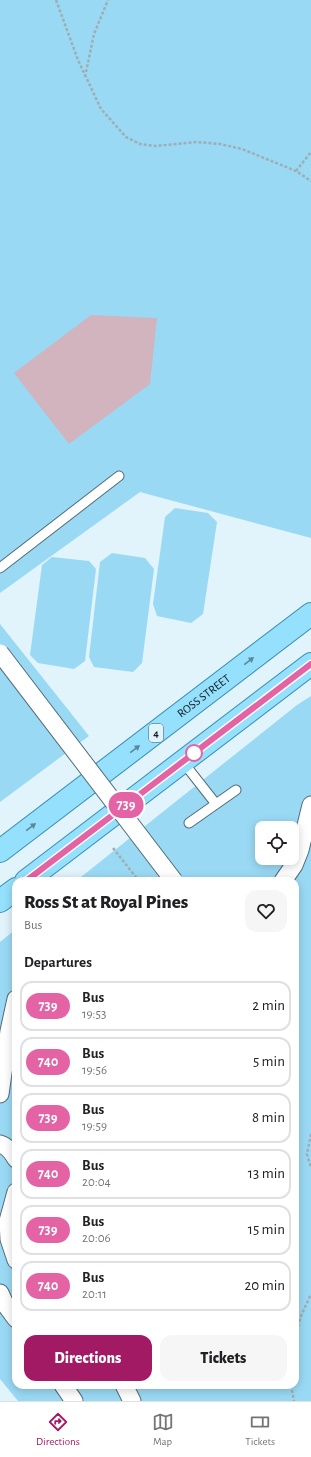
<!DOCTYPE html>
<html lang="en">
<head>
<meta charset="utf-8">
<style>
	:root { --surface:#fff; --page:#f6f6f6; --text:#202124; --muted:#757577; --line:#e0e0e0; --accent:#a31a64 }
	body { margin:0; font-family:"Alegreya Sans",sans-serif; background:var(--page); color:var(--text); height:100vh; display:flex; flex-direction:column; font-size:15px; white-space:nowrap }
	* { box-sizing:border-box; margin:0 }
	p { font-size:13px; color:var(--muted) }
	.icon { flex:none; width:22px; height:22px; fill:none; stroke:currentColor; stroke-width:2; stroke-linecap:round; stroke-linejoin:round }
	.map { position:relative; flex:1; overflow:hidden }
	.panel { position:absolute; left:12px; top:877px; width:287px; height:512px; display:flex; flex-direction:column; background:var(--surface); border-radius:12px; box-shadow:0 2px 10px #0003 }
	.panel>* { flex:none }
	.badge { padding:0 8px; border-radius:13px; font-size:14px; line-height:26px }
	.controls { position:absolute; left:255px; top:821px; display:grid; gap:8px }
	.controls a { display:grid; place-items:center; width:44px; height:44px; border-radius:8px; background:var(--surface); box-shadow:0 2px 10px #0003; font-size:20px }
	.map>.badge { position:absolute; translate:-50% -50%; box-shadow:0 0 0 2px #fff }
	h2 { padding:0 12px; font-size:15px; line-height:36px }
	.round { display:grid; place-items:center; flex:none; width:42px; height:42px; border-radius:12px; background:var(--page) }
	.head { display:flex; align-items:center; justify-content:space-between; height:68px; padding:0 12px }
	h1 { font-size:19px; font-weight:800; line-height:30px }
	.cta { display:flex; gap:8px; margin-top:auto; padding:8px 12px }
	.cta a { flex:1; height:46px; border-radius:12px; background:var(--accent); color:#fff; font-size:16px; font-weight:800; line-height:46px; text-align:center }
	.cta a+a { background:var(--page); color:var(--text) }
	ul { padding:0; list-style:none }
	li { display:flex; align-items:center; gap:12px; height:50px; margin:0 8px 6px; padding:0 4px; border:2px solid var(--line); border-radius:12px }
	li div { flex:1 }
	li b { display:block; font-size:15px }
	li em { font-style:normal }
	li .badge { min-width:44px; font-weight:700; text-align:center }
	.tabs { display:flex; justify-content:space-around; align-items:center; height:56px; border-top:1px solid var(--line); background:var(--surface); font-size:11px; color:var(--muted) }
	.tabs a { display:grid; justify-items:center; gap:2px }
	.tabs .selected { color:var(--accent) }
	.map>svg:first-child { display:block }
</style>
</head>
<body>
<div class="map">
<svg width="311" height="1401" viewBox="0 0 311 1401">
	<rect width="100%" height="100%" fill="#e1f3fb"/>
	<path fill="#9ad9f4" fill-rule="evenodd" d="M0 0H311V538L140 492 0 593Z
		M175 508 208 513 217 522 203 614 191 623 157 616 153 604 165 517Z
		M112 553 145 558 154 569 142 663 133 672 94 667 89 657 100 562Z
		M52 557 89 561 96 569 85 661 74 669 38 663 30 655 42 565Z
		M0 624 89 736 0 802Z
		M311 696V1401H18L0 1379V942L16 929V1385H295V881H76L297 705ZM262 828H292V858H262Z"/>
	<path fill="#d2b4be" d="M91 315 157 318 150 384 69 444 14 373Z"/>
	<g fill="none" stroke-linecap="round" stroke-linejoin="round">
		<defs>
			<path id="service" d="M0 568 119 476
				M183 762 216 804 236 790
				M189 823 216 804"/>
			<path id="minor" d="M283 881 294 865 300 850 311 805
				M0 1094 9 1031 16 999
				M0 1144C7 1146 12 1152 16 1159
				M16 1192 8 1221 9 1239 16 1260
				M0 1293 5 1304 16 1319
				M63 1385 74 1401
				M124 1385 132 1401"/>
			<g id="primary">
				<path id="s1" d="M0 851 311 614"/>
				<path d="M26 881 311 664"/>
				<path d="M0 901 16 889"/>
			</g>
		</defs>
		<use href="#service" stroke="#526d7a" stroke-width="11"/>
		<use href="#minor" stroke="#526d7a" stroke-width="19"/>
		<use href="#primary" stroke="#398eae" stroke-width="24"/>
		<path stroke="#9eaeb5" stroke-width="2.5" stroke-dasharray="3 2" stroke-linecap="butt" d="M56 0 78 60 101 109 126 137 140 144 155 146 196 142 220 144 242 149 296 171 311 181
			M85 77 94 34 108 0
			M296 171 311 152
			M113 848 139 881
			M311 1134 307 1154 311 1168
			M295 1336 301 1316 311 1294
			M291 1385 294 1401"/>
		<use href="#service" stroke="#fff" stroke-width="9"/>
		<use href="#minor" stroke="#fff" stroke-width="17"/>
		<use href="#primary" stroke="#95e0fc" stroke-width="22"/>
		<defs>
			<path id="minor-bridge" d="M0 653 174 881"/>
		</defs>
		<use href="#minor-bridge" stroke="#526d7a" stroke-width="19" stroke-linecap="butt"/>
		<use href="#minor-bridge" stroke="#fff" stroke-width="17"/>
	</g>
	<defs><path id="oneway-solid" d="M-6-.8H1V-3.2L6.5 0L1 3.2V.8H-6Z"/></defs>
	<g fill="#5a889a">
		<use href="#oneway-solid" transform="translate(249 661) rotate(-37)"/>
		<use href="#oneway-solid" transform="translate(135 749) rotate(-37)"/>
		<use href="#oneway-solid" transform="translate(31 827) rotate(-37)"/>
	</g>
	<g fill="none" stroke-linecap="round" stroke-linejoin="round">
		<defs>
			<path id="line" d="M26 881 311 664"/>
		</defs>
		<use href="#line" stroke="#fff" stroke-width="9"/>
		<use href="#line" stroke="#e463a4" stroke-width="6"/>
	</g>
	<circle fill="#fff" stroke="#e463a4" stroke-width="2" cx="194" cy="753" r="8"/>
	<g text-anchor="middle" stroke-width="3" stroke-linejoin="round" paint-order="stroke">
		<rect fill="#e1f3fb" stroke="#4f5d63" stroke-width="1" x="149" y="724" width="14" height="18" rx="3"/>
		<g font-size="11" font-weight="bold" fill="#111d22">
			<text x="156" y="737">4</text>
		</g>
		<g font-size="12" fill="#111d22" stroke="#e1f3fb">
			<text dy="4" stroke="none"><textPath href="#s1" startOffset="256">ROSS STREET</textPath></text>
		</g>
	</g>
</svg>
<div class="controls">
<a><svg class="icon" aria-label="locate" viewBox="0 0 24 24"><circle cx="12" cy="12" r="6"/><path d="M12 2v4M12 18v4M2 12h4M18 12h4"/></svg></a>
</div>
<b class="badge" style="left:126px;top:805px;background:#e463a4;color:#fff">739</b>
<section class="panel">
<div class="head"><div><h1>Ross St at Royal Pines</h1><p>Bus</p></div><a class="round"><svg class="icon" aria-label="heart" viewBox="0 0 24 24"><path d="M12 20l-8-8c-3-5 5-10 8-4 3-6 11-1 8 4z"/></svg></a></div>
<h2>Departures</h2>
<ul>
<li><span class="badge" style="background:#e463a4;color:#fff">739</span><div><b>Bus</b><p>19:53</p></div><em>2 min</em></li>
<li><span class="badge" style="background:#e463a4;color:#fff">740</span><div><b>Bus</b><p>19:56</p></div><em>5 min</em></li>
<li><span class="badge" style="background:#e463a4;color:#fff">739</span><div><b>Bus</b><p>19:59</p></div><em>8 min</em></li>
<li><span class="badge" style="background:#e463a4;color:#fff">740</span><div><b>Bus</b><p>20:04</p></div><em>13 min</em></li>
<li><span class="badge" style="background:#e463a4;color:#fff">739</span><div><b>Bus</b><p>20:06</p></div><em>15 min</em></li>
<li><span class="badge" style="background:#e463a4;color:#fff">740</span><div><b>Bus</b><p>20:11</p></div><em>20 min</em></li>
</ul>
<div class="cta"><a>Directions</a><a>Tickets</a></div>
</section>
</div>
<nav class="tabs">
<a class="selected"><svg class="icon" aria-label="directions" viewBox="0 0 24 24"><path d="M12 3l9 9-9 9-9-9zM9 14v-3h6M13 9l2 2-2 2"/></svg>Directions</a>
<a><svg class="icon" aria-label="map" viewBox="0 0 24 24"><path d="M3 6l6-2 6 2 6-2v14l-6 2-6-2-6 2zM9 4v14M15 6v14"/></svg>Map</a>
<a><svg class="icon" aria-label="tickets" viewBox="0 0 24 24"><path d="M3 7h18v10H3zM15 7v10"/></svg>Tickets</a>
</nav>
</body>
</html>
